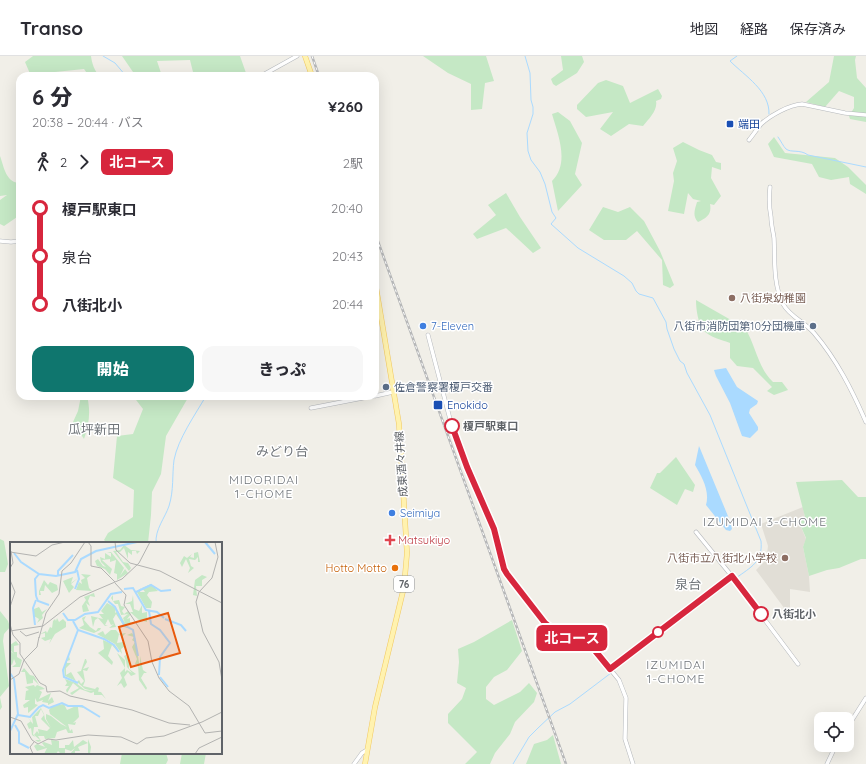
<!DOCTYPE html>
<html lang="ja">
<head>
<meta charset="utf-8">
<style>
	:root { --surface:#fff; --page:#f7f7f7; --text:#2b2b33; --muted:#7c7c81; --line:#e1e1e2; --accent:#0f766e }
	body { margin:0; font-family:Quicksand,"Noto Sans JP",sans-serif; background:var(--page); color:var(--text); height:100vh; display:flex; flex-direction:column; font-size:15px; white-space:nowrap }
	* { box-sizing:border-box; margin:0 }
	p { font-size:13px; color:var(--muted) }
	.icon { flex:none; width:22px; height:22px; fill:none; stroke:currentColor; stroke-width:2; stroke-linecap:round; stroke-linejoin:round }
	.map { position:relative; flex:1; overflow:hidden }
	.sheet { position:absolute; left:16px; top:16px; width:363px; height:328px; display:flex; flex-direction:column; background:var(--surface); border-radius:12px; box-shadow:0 4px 16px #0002 }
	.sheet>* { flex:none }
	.badge { padding:0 8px; border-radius:6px; font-size:14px; line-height:26px }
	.tools { position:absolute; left:814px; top:656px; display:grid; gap:8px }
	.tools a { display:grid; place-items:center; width:40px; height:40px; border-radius:8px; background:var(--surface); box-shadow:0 4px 16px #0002; font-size:20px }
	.map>.badge { position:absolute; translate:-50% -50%; box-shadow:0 0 0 2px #fff }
	.legs { display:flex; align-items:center; gap:6px; height:44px; padding:0 16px; font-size:13px }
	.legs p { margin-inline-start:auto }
	.head { display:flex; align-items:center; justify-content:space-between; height:68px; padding:0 16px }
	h1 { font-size:22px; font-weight:800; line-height:30px }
	.button { display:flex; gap:8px; margin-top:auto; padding:8px 16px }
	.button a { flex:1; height:46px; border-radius:12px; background:var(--accent); color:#fff; font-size:16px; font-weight:800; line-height:46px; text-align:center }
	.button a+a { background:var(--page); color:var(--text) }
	ul { padding:0 16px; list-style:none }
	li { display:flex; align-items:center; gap:14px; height:48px; font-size:15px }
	li i { display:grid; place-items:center; width:6px; height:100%; margin:0 5px; background:currentColor }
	li i::after { content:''; width:10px; height:10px; margin:-5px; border:3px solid; border-radius:50%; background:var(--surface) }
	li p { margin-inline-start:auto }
	li:first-child i { background:linear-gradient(#0000 50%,currentColor 0) }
	li:last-child i { background:linear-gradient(currentColor 50%,#0000 0) }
	header { display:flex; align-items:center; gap:24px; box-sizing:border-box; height:56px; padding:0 20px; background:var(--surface); border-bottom:1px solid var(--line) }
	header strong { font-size:19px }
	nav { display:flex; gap:22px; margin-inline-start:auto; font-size:14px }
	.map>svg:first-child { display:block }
</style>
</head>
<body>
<header>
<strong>Transo</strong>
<nav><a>地図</a><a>経路</a><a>保存済み</a></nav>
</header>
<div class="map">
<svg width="866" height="708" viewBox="0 0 866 708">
	<rect width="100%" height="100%" fill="#f1efe8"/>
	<path fill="#e1ded6" d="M803 451 805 462 799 466 806 483 803 491 809 520 810 536 790 533V560L756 514 764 506 767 498 768 490 761 468Z"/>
	<path fill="#c5e8c5" d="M33 0H91C92 7 94 15 100 20H89L84 13 55 16 40 20H31L25 6Z
		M122 0H240L246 17 229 20H194L190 4 157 5 162 20H139L133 16Z
		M423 0H486L494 25 485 27 482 53 471 54V28L448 17Z
		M561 0H582L584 6 577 17 556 30 553 28 551 23 563 14Z
		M834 0H856L855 4 857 22 866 32V66L850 63 849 60 854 52V41L839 35 825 51 806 46 829 26Z
		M606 24 623 30 630 47 658 33 662 40 661 43 656 45C658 54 649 63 643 70L629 68 611 80 600 73 613 56 586 61 577 53V49L598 27Z
		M558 56 570 65 582 87 575 118 582 129 558 155 552 125C570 107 558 79 552 58Z
		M774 81 785 97 835 102 848 111 866 129V138L850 128 849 121 831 124 819 121 812 108 774 101 768 88Z
		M683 86 699 94 712 99 716 106 721 107V114L712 111 711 122 721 140 714 149 710 148C712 158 707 162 698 166 692 160 695 153 697 146L701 145 693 143 688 137 684 158 668 155 674 125 673 117 677 105 673 92Z
		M0 100C4 111 6 127 20 127V159L4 170 0 168V144L7 139 0 140Z
		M506 137 520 161 541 192 533 197 506 172 477 183 473 178 496 159 488 149Z
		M630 151 644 165 660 195 674 229 670 232 663 229 662 204 637 175 626 184H604L589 174 603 151 618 156Z
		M696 244 745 272C756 290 758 312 773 326H782L788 334 774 339 767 335 772 331 753 312 737 310 730 302V287C722 284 710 281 704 275 698 268 696 253 696 244Z
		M81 340H87C91 355 89 369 84 383L73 366 78 355Z
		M133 340H189L166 380 161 418 152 436 151 459 148 487H107L104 484 108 477 133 461 134 434 113 422 117 380 133 378 143 353Z
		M676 401 695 429 693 436 685 433 677 449 650 432 657 417H660Z
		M842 424 858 441H866V503H861L839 512 827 514 809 520 803 491 806 482 799 466 805 461 796 426Z
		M0 483 4 485 8 508 5 516H0Z
		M0 555 8 565 10 571 4 578 3 585 9 630 0 641 2 651 0 654Z
		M512 564 522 595 507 614 494 621 486 631V643L494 649 520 636 529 627 537 637 534 646 515 666 510 678 495 697 490 708H465L477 696 448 667V658L462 643 466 632 457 627 459 606 458 593 474 586Z
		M553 679 561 708H526L534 688 547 684Z
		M122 697H166L168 704 166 708H120Z
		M182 697H206L204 708H180Z"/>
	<path fill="#aadaff" d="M726 312 737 331 758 345 757 348 750 353 749 357 758 371V374L750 382 742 380 730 347 716 320 714 314Z
		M699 390 730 465 732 473 730 475 726 474 706 449C710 435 702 421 695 409Z"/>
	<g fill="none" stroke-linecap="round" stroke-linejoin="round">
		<path stroke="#aadaff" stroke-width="1" d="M103 0 115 7 126 20
			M525 0 530 17 531 44 533 51V58L527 77 528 95 531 104 540 116 545 128 552 156 556 162 551 168 578 192 624 220 632 227 636 235 639 238 653 242 666 266 667 273 674 293 680 305 684 308 687 317 710 359 761 485C763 506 751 511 736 522
			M737 0 730 5C745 20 770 35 769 58
			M778 81C781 85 783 90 786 93 791 97 800 93 808 99L866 111
			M156 487C155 473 165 462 169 450 174 434 172 419 174 404 178 383 195 359 206 340
			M613 615 733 524
			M513 708 529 681 538 672 555 656 570 648 611 617"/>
		<defs>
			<path id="tertiary" d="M261 20 297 0
				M749 84C753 79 757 73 761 68 771 59 789 49 802 48L845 57 866 59
				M770 131C769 141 769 151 771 161 771 168 773 175 774 182 775 204 773 228 783 248 790 261 805 266 814 277 837 304 852 334 866 366
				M0 185 11 186 20 185
				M428 279 451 367 467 411 494 473 503 513 545 567 556 576 586 587 592 591 619 624 626 642 625 683 633 708
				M375 340 393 336
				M311 352 373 340
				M696 476 735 524 798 608
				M610 613 732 520
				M847 672 866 642
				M354 708 362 697 367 694
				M827 708 836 689"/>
			<path id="primary" d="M305 0 312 20
				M365 708 375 651 404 531 407 497 399 368 375 225"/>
		</defs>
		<use href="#tertiary" stroke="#b5b8bc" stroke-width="4.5"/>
		<use href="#primary" stroke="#f2c960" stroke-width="5.5"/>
		<use href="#tertiary" stroke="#fff" stroke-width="3.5"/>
		<use href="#primary" stroke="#fff2af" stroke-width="4.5"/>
		<defs>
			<path id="rail" d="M312 0 319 20
				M375 177 566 708"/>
		</defs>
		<use href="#rail" stroke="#b6b7b8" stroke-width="2.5"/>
		<use href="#rail" stroke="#fff" stroke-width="1" stroke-dasharray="3" stroke-linecap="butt"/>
	</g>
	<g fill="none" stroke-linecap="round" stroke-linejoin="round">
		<defs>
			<path id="line-1" d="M452 370 467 411 494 473 504 513 507 518 545 567 556 576 586 587 592 591 610 613 732 520 761 558"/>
		</defs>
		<use href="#line-1" stroke="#fff" stroke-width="9"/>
		<use href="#line-1" stroke="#d7263d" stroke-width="6"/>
	</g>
	<g fill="#1a4fb4" stroke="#fff" stroke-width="1.5">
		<rect x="726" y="64" width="8" height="8" rx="2"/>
		<rect x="433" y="344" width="10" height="10" rx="2"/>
	</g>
	<g fill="#8d6e63" stroke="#fff" stroke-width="1.5">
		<circle cx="732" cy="242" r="4"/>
		<circle cx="785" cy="502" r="4"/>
	</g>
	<g fill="#3f7fe0" stroke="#fff" stroke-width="1.5">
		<circle cx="423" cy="270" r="4"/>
		<circle cx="392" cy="457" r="4"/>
	</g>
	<g fill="#5c6f8a" stroke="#fff" stroke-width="1.5">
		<circle cx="813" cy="270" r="4"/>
		<circle cx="386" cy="331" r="4"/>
	</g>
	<g fill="#fff" stroke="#d7263d" stroke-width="2">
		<circle cx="452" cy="370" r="7"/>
		<circle cx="761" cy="558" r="7"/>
		<circle cx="658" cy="576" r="5"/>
	</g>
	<path fill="#e0444e" stroke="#fff" stroke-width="1.5" d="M388 478h4v4h4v4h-4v4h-4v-4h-4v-4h4z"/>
	<circle fill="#e8710a" stroke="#fff" stroke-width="1.5" cx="395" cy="512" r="4"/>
	<g text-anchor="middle" stroke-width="3" stroke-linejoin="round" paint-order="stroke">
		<rect fill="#fff" stroke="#8f9295" stroke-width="1" x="394" y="520" width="20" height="16" rx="3"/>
		<g font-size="10" font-weight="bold" fill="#5f6368">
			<text x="404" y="532">76</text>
		</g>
		<g font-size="11" fill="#164399" stroke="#fff" text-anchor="start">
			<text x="738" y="72">端田</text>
			<text x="447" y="353">Enokido</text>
		</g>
		<g font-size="11" fill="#785e54" stroke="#fff" text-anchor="start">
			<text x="740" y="246">八街泉幼稚園</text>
			<text x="777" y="506" text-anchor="end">八街市立八街北小学校</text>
		</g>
		<g font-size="11" fill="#366cbe" stroke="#fff" text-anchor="start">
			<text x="431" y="274">7-Eleven</text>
			<text x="400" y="461">Seimiya</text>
		</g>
		<g font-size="11" fill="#4e5e75" stroke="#fff" text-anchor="end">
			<text x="805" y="274">八街市消防団第10分団機庫</text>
			<text x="394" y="335" text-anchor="start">佐倉警察署榎戸交番</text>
		</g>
		<g font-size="11" font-weight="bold" fill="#5f6368" stroke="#fff" text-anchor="start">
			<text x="463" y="374">榎戸駅東口</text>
			<text x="772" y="562">八街北小</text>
		</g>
		<g font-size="11" fill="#5f6368" stroke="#fff">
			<text transform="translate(401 408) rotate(-94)" y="4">成東酒々井線</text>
		</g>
		<g font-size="11" fill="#be3a42" stroke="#fff" text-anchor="start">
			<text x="398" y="488">Matsukiyo</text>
		</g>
		<g font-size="11" fill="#c56008" stroke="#fff" text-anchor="end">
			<text x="387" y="516">Hotto Motto</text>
		</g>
		<g font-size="12" letter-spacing="1" fill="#70757a" stroke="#fff">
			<text x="264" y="428">MIDORIDAI<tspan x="264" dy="14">1-CHOME</tspan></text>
			<text x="765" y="470">IZUMIDAI 3-CHOME</text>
			<text x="676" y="613">IZUMIDAI<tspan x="676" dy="14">1-CHOME</tspan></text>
		</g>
		<g font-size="13" fill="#70757a" stroke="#fff">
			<text x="94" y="378">瓜坪新田</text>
			<text x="282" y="400">みどり台</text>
			<text x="688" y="533">泉台</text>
		</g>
	</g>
	<g transform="translate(10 486)">
		<rect width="212" height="212" fill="#f1efe8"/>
		<path d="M114 3 121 8 130 9 127 12 126 9H122V13L118 10V17L114 6 110 10H106L113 20 118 21 121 26 119 29 103 9 110 8ZM97 10H101L114 26 110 34 115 27 118 31 107 38V32L104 31 106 18 100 20V17L92 18 102 27 100 33 95 27 87 24 85 19 88 17 93 24 96 25 91 20 90 15 95 17V11L101 15V11ZM188 10 190 20H188V15L185 18 179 17 181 24 184 26 178 31 180 26 176 17 172 25 170 21 174 14 177 16 182 12 180 15 184 16V11ZM71 32 81 33 77 36 79 46 82 49 66 48 69 40 72 42 71 38 75 36ZM192 33 197 35 192 38V44H186L187 54 183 53 185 38ZM63 35 61 41 68 36 61 42 64 45 59 51 53 39ZM34 38 38 43 40 40 47 43 48 48 42 51 35 43 34 49H30L31 53H29V49ZM141 42 148 49 139 50 137 53 142 60 141 66H136L127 50 131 46 130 50H135L132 46ZM84 51 85 55 80 54 78 59 80 64 76 61 79 69 73 70 72 64 76 58 74 55ZM103 53V59L109 58 111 64 115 65 112 69 114 72 118 69 121 72 117 77 120 76V80L124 82 116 83 113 76 118 72 111 73 108 62H105L101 56ZM123 53 124 67 129 69 132 63V71L137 70V80L129 78 120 70H123L120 62H115L122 59ZM97 61 106 66 105 71 108 69 118 86 110 84 113 83 106 72 103 77 106 85 99 86 104 82 101 83 98 77 95 83 98 84H95L88 76 85 78 83 85 81 74 93 77 89 72H94L91 69ZM29 65 32 70 37 67 32 73 33 76 27 81 29 77 24 74V67ZM76 74 74 78 80 85 86 89 88 86H91L90 88 84 91 69 86 74 83 72 76ZM47 76 49 80 53 77 56 80V85L45 92 39 102 41 97 35 99 31 96 35 95V91L30 92 36 89 37 91 40 85 42 86 43 79 45 77 46 79ZM101 88H106L109 92 116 91 112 95 109 92 107 101 113 100 115 104 111 107 112 112 105 102 87 92 93 89 95 93ZM122 91 125 95 130 127V114L133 128 137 131H134L131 136 137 146 136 148 129 138 128 122H125L127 117 122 105 125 100 122 98 124 95 117 93ZM93 98 104 103 108 110 102 103 98 114 103 120 102 123 88 111 94 107ZM6 99 9 103 4 104V110H7V115L12 118 10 125H2L6 122 4 117 2 123 0 122V109L4 112 0 108V103ZM107 111 115 118V130L117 128 122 131 117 125 116 119 114 114 118 112 116 114 119 117V127L126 132 121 134 118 130 114 135 117 143 114 146 111 141 107 144 112 136 110 131 115 126ZM59 114 60 118 57 119V121H61L56 126V133L61 130 66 139 55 134 54 125ZM75 117H76L77 120 73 127 79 125 77 129 73 128 75 139 73 144 85 147 87 145 89 146 88 150 75 147 67 140 69 138 71 142 74 139 67 130 71 129ZM14 126 20 133 24 134 29 143 23 137V141L17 142 15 130H11ZM55 137 66 141 75 148 91 150 96 157 92 153H84V150L81 151 70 147 62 153 60 151 69 146 63 141 57 151 56 148 59 144H55L57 141ZM24 143 25 145 27 143 32 145 35 147 29 148 32 150 29 157 41 151 38 159 42 155 44 160 38 163V161L32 160 33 158 27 160 25 156V162L28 163 18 171V165L14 166 13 163 20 158H15L16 149 19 148 15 145ZM54 162 57 168 66 164 67 165 68 164 73 165 74 166 68 165 69 175 63 181 66 180 65 183 58 182 60 189 62 187 63 191H58L56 187 47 190 45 196 35 197 34 194H28L31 199 28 200 25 198H30L24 193 27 189 29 192 28 187 37 189 40 186 31 177 34 173 31 167 28 174H25L28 185H24L23 192 25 195 22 193 21 186 19 187 17 182 21 179 18 176 23 182 22 175 31 166 34 172 35 177 41 186 36 177V172L41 174 51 182 57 185 40 172 39 168 42 164ZM78 197 81 205 80 212H78V201L68 205 70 209H65V212H60L65 206 61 209 55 207V212H47L50 211 48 209 46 212H34L37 206 27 209 24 204 27 202 35 205 32 201 34 200 42 203 41 198 49 199V206H55V203H59L63 198 64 205 73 198 78 201Z" fill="#c5e8c5"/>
		<path fill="none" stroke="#aadaff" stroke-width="2" d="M195 0 205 12M4 11 11 20 29 32 46 34 65 30 71 17 86 9 127 0M48 34V29L63 13M65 47 69 37 67 28M114 47 123 46 136 68 147 70 154 76M126 50 141 43 151 49 161 48M26 54 28 59 39 63M26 54 25 37 29 32M98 59 105 65 114 83 123 88 128 114M139 69 141 82 150 88 160 101 150 115 149 133M53 71 58 78H65L75 72 88 70 101 52 112 50M155 77 171 83 176 89M63 79 68 88 94 97 104 103 109 110M25 83 23 66 26 58M0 131 4 137 8 172 0 189M150 135 158 145M68 141 54 135 53 128 68 88M8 173 20 175 29 165 33 163 39 166 52 161 58 164H72L90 175M5 183 9 190V201L19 206"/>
		<path fill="none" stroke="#b3b3b1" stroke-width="1" d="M78 0 81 4V24L91 26 105 40M105 0 106 8 120 21 150 29 212 61M205 0 208 15 202 36 189 50 186 60 193 90 209 120 212 138M0 10 26 14 42 3 55 0M0 26 3 21 1 9M0 38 5 50 0 65M105 41 116 53 114 63 138 99 142 120 149 136 159 149 179 164 195 191 212 189M0 82 3 93 10 101V112L30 141 36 144 37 150 50 149 60 154 122 168 159 181 180 183M0 89 33 84 70 55 112 37 129 21 140 0M10 89 16 94 29 90M29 96 36 71 49 52 52 29 61 21 75 0M0 138 9 132 14 118 27 105 29 95M0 175 11 179 22 198 28 202 38 197 46 198 78 193 111 195 127 202 136 196 154 194 192 180 212 170M23 212 20 205 24 200M185 212 189 206 212 195"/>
		<path fill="#e8590c" fill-opacity="0.15" stroke="#e8590c" stroke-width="2" d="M158 71 170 111 121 125 109 85Z"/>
		<rect width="212" height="212" fill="none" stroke="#5f6368" stroke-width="2"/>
	</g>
</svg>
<div class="tools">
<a><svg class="icon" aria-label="locate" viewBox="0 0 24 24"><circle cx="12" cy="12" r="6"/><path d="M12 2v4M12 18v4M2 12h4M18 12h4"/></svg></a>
</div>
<b class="badge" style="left:572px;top:582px;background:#d7263d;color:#fff">北コース</b>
<section class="sheet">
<div class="head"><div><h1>6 分</h1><p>20:38 – 20:44 · バス</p></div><b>¥260</b></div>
<div class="legs"><svg class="icon" aria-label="walk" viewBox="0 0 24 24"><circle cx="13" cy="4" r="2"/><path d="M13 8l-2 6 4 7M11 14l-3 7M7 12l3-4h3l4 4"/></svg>2<svg class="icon" aria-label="forward" viewBox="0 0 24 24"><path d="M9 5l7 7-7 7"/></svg><b class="badge" style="background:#d7263d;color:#fff">北コース</b><p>2駅</p></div>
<ul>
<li><i style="color:#d7263d"></i><b>榎戸駅東口</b><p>20:40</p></li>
<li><i style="color:#d7263d"></i><span>泉台</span><p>20:43</p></li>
<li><i style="color:#d7263d"></i><b>八街北小</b><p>20:44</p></li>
</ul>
<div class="button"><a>開始</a><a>きっぷ</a></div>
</section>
</div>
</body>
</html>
